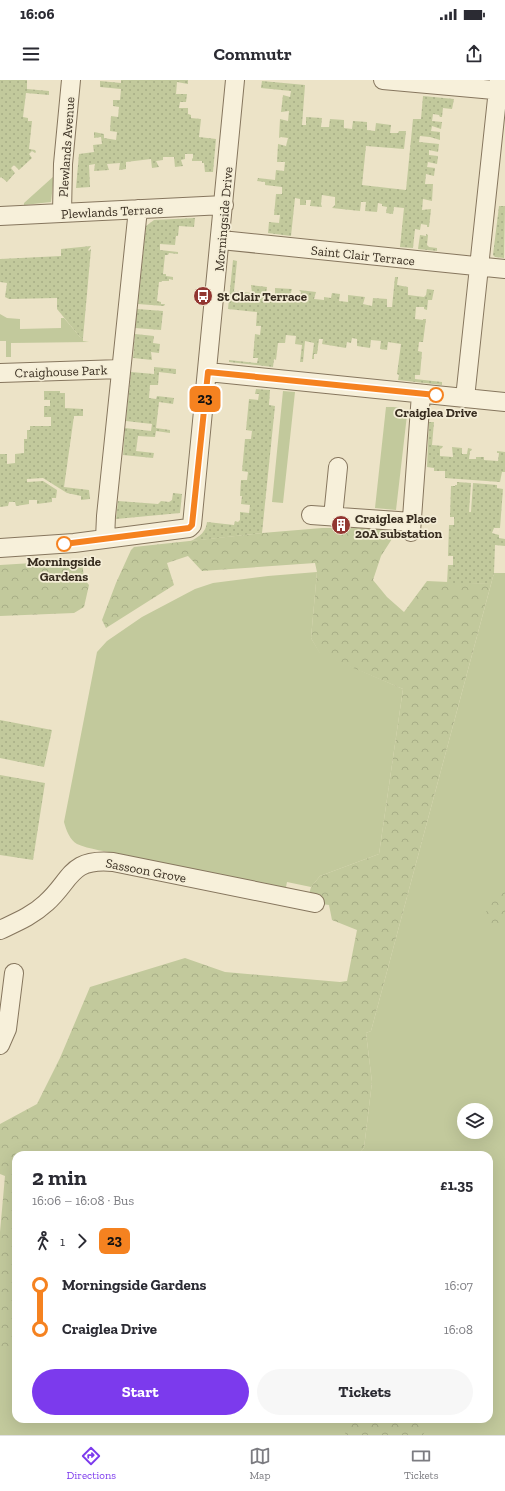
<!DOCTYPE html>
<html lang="en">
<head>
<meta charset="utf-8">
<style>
	:root { --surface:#fff; --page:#f7f7f7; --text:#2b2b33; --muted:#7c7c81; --line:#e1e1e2; --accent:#7c3aed }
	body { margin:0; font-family:"Zilla Slab",serif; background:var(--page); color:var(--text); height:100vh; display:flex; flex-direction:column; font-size:15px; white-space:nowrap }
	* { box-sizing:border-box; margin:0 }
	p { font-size:13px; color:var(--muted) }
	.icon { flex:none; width:22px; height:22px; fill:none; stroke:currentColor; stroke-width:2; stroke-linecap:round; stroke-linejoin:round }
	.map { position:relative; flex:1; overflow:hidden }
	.sheet { position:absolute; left:12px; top:1071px; width:481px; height:272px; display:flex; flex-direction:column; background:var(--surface); border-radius:12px; box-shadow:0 4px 16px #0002 }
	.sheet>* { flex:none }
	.badge { padding:0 8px; border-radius:6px; font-size:14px; line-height:26px }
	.controls { position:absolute; left:457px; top:1023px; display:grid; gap:8px }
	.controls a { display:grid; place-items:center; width:36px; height:36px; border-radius:50%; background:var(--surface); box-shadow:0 4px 16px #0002; font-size:20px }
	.map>.badge { position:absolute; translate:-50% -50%; box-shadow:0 0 0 2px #fff }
	.legs { display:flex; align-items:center; gap:6px; height:44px; padding:0 20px; font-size:13px }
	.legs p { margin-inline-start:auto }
	.summary { display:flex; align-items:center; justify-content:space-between; height:68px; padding:0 20px }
	h1 { font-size:22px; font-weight:700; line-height:30px }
	.primary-button { display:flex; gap:8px; margin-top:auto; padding:8px 20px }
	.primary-button a { flex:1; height:46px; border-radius:24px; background:var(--accent); color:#fff; font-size:16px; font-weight:700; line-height:46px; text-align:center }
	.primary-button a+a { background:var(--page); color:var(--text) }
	ul { padding:0 20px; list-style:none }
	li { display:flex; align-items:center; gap:14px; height:44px; font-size:15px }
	li i { display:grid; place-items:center; width:6px; height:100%; margin:0 5px; background:currentColor }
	li i::after { content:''; width:10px; height:10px; margin:-5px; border:3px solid; border-radius:50%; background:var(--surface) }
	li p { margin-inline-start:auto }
	li:first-child i { background:linear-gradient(#0000 50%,currentColor 0) }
	li:last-child i { background:linear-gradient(currentColor 50%,#0000 0) }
	.status { display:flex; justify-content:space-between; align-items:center; height:28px; padding:0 20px; background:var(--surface); direction:ltr }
	.status svg { height:11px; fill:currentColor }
	header { display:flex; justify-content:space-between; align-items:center; height:52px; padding:0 20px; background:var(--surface); font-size:18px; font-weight:700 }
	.tabs { display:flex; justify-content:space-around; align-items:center; height:56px; border-top:1px solid var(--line); background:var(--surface); font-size:11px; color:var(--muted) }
	.tabs a { display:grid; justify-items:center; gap:2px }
	.tabs .selected { color:var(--accent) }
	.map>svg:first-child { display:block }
</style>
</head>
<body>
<div class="status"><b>16:06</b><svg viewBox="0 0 49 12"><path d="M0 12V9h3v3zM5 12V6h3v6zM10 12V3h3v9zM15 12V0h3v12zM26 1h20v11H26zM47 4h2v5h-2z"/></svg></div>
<header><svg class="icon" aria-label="menu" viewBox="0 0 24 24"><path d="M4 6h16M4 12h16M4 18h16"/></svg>Commutr<svg class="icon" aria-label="share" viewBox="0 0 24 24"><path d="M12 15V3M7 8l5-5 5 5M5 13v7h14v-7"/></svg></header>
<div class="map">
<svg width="505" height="1355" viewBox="0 0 505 1355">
	<defs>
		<pattern id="forest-crowns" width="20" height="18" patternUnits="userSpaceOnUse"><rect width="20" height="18" fill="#c2c99c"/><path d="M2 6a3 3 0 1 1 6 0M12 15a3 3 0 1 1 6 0" fill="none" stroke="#a7ad86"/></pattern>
		<pattern id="garden-dots" width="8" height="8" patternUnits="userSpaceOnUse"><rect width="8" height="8" fill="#c2c99c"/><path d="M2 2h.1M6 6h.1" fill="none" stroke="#a7ad86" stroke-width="1.8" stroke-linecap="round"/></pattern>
	</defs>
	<rect width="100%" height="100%" fill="#ece3c7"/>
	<path fill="#c2c99c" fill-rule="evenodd" d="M54 96 51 122 24 125V123Z
		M0 234 7 238 20 239V249L61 248V238H64L80 257 83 258V261L89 262 11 263V277H6V261H0Z
		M283 311 295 312 283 423 272 422Z
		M386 327C394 327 404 326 407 335L396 430 375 428Z
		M317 492 311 558 320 573 403 609 379 774 320 796 311 807 287 802 285 812 124 780 121 774C109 772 88 769 77 764 70 760 66 750 64 742L97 572 107 561 142 537 195 509 213 503 268 496Z
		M494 493H505V1355H0V1245L16 1239V1339H489V1075H358L364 1068 372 1002 366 953 371 951ZM464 1030H486V1052H464Z"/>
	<path fill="url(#forest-crowns)" d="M322 448H368L397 451 381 476 373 500 387 517 404 532 427 501 491 504 371 951 366 953 372 1002 364 1068 358 1075H16V1267L0 1272V1152L5 1096 0 1094V1044L37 1024 60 978 90 907 185 878 225 892 340 902 347 901 357 850 332 840 329 825 307 822 311 807 320 796 379 774 403 609 320 574 311 558 317 492 315 483 202 491 188 476 167 483 174 505 106 548 102 540 116 503 131 470 134 467 262 453Z
		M82 480 84 499 89 505 84 527 74 533 0 536V485Z
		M505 809V844L501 848H489C480 832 491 818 505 809Z
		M347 1339H431L423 1355H345Z"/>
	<path fill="url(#garden-dots)" d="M0 0H27V9L49 11V15L26 13 23 37 28 38V41H32L29 69 35 70 36 72 35 73 32 71 29 74 32 78 19 90 14 85 11 88 15 93 7 102 1 97 0 98Z
		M121 0H188V4L177 2 176 14H187L186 22H180L179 28H188V34L191 35V38L201 39 199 57 216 59 213 92H205L204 83H202V81H192V79L193 78V74H185V79L181 80 183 86 175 87 174 77H163V80L156 81 159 87 152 88 151 79 126 82V89L119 90 120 83 107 84 109 90 94 91 95 84 89 85 90 107 76 108 79 74 94 72 93 65 102 64 101 57 94 58V52L104 54V58L116 60 117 52 110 51 111 36 118 37 119 27 113 26V20H120L121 9 100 7V1L121 3Z
		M262 1 305 5 302 45H306V37L322 38 321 47H329L330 39 344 40V48L352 49 353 41 367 42V50L375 51 376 43 391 45 390 53H398L399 51H406L404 69 366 66 362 105 406 110 413 39H421L423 16 454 19 452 29 443 28 442 37H440L439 35 433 34 432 41 442 42 441 49 432 46 431 51 440 52V60L430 57 420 56 419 62 439 64 438 72 429 70V75L438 76 437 84 428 82 427 87 435 88 434 96 426 94 425 104H433L432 121 423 119 422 130 431 129 429 147H427V145L421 144 420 150 415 149 413 168 400 167 404 128 394 127 393 134 386 133 387 127 382 126V124L378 123 377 132 365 131 366 122H361L360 131 332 128 335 125V117L322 115 321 124 322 127 310 126 311 120H306V125H300V119L295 118 291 156 268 153 269 142 279 143 280 135H274L276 114H282V107L265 105V102L257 101 258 98 275 100 276 90 284 91 285 82H277L278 64 286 66 288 58 281 57 279 58 280 39 288 41 289 31 281 32 283 15 290 17 291 11 261 8Z
		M499 126H505L504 178 495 177 493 175Z
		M195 138 194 147 179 146 178 156H176L175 165 160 164V170L178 172V174L169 173 168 175H165L163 194H166V196L173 197V200L169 199V201H162L161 202H159L157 221 161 222V224H165L164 226 138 224 146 146 154 140Z
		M426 154 428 155 427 165 429 167 437 168V171L418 169 420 155 426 156Z
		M91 166 88 170 89 171 91 169 83 258 80 257 57 229V218L9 219 5 217 7 203 0 202V179L61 176V169Z
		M233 180 237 181 234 211 252 213 251 205 267 207 266 214 271 215 270 219H275V208L292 209 290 216 300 218 301 212 299 210 316 212 314 219 324 220V217L331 218 332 213 340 214 339 221 348 222V215L365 217 363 224 372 226 373 218 387 219V227H392L395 197H398L397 205 408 207V215L424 217 426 215 427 209 434 210 432 220H428L427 230 424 229V227H416L415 239 423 240V239H426L423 262H419L418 271 422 272 420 295H415V299L442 302V305L398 300 399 295 397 294 401 264 388 262 387 270 380 269 381 261 371 260 370 268 357 266V259L352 258 351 263 347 262 346 268 322 264 323 259H319L317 274H314V279H312L314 263 305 261 303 282H300L302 265 295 264 296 256 286 255 285 263H278L276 280 274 279 273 287 229 282V280L257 283 258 278H253L255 254 260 255 261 246H256L257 232 228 229Z
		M137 229 163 231 161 250 135 248Z
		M135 254 154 256 153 263 160 264 159 273 151 272 152 280 133 278Z
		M154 287 176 289V294L159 292 158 305H150L149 318 156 319 157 316 174 318 173 324 159 322 156 348 170 350V353L156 351 155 357 138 356 136 371 154 373 153 378 123 375 125 348 151 351 152 344 126 341 131 292 154 294Z
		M256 309 270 310 269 325 275 326 262 453 191 461C200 456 206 452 207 442L234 445 235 441 238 442 240 440V432L249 433 250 425 241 424 242 416H240L241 400H247L248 392 242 391 245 359H251L252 351 246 350 249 319 258 320 259 314H255Z
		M44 311H60V313H65V328L83 329V336H74L64 407 89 410 90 419 81 420V416L67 413 43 398 27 399V402L43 401 57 410 56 418H52V422L37 424V420H29V424L16 426 15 422H9L8 426 0 427V374H7V384L15 383V374L24 373V359H27V350H30V346H51V337H44V326H50V320H44Z
		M429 342H434L432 365 443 366 442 368 440 369V376L453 377 452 367 462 368V374H467L468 368 472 369 471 371H470L469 379H476V377H484V380L498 381 499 373H497V371L505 372V392H502L500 402 445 398V391H434V388L427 387Z
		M457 402 471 403 469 432H471L473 403 497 405V408L503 409 500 448H494L492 453 499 455V458L505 459V466L495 465 494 493 491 504 447 503 448 485H453V476H448L449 445H454V437H450L451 406H455V405H457Z
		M173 413 182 414 180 433 116 439 118 421 158 424 161 421 169 422 172 420Z
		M0 640 52 650 44 687 0 678Z
		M0 695 45 703 33 780 0 775Z"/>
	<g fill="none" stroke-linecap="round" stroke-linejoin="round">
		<defs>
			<path id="minor" d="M383 0 505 11
				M62 133 63 84 71 0
				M0 136 224 125
				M221 160 505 189
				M208 292 505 322
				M0 293 121 289
				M465 318 499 0
				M311 435 412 442
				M333 437 338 387
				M411 452 421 314
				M105 459 106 436 138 129
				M0 468 74 463 189 448 192 445 235 0
				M0 850C17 842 32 836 46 823 72 800 69 778 113 782L315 823
				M0 965 7 949 14 893"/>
		</defs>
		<use href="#minor" stroke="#86765e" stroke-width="20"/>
		<use href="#minor" stroke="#f7f0da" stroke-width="18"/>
	</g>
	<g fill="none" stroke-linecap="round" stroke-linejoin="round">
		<defs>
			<path id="line-1" d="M64 464 189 448 192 445 208 292 436 315"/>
		</defs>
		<use href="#line-1" stroke="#fff" stroke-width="9"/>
		<use href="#line-1" stroke="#f58220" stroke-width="6"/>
	</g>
	<defs>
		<symbol id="bus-disc" viewBox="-11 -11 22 22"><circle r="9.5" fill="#923631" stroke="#f4edd6"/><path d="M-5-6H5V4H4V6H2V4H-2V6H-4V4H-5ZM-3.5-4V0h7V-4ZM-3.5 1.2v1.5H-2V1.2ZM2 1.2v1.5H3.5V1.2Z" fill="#fff"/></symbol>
		<symbol id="building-disc" viewBox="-11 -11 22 22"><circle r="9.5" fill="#923631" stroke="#f4edd6"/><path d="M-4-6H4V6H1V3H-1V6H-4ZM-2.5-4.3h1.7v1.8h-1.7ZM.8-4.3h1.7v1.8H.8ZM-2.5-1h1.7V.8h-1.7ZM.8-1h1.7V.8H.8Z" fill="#fff"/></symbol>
	</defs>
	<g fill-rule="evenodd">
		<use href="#bus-disc" x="192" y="205" width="22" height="22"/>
		<use href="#building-disc" x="330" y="434" width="22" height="22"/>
	</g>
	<g fill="#fff" stroke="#f58220" stroke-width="2">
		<circle cx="436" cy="315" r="7"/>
		<circle cx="64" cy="464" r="7"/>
	</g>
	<g text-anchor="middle" stroke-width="3.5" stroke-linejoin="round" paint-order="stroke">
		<g font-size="13" fill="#382d20" stroke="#f4edd6">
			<text transform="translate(66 67) rotate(-86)" y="5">Plewlands Avenue</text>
			<text transform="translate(112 131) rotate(-3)" y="5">Plewlands Terrace</text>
			<text transform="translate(223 139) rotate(-85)" y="5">Morningside Drive</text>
			<text transform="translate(363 175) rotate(6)" y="5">Saint Clair Terrace</text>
			<text transform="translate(61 291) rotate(-2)" y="5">Craighouse Park</text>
			<text transform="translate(146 790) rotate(11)" y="5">Sassoon Grove</text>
		</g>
		<g font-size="13" font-weight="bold" fill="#382d20" stroke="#f4edd6" text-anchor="start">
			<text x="217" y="221">St Clair Terrace</text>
			<text x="355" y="443">Craiglea Place<tspan x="355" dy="15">20A substation</tspan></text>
		</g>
		<g font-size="13" font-weight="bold" fill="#382d20" stroke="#f4edd6">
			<text x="436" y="337">Craiglea Drive</text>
			<text x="64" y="486">Morningside<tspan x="64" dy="15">Gardens</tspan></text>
		</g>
	</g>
</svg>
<div class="controls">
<a><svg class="icon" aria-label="layers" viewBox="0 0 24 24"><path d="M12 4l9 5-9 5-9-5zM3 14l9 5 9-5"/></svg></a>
</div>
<b class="badge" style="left:205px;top:319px;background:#f58220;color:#111">23</b>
<section class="sheet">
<div class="summary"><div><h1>2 min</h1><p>16:06 – 16:08 · Bus</p></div><b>£1.35</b></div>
<div class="legs"><svg class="icon" aria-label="walk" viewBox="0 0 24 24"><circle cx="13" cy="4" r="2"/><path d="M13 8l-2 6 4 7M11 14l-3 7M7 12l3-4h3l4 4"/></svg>1<svg class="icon" aria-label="forward" viewBox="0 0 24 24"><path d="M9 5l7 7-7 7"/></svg><b class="badge" style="background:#f58220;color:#111">23</b></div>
<ul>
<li><i style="color:#f58220"></i><b>Morningside Gardens</b><p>16:07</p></li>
<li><i style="color:#f58220"></i><b>Craiglea Drive</b><p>16:08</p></li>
</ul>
<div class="primary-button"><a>Start</a><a>Tickets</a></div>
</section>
</div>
<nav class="tabs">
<a class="selected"><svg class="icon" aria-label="directions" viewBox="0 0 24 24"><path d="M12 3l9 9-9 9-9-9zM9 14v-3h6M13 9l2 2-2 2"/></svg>Directions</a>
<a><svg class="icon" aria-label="map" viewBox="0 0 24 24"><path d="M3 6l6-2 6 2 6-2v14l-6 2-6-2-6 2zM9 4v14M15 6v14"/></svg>Map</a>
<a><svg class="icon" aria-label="tickets" viewBox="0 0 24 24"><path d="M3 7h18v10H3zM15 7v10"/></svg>Tickets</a>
</nav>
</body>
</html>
